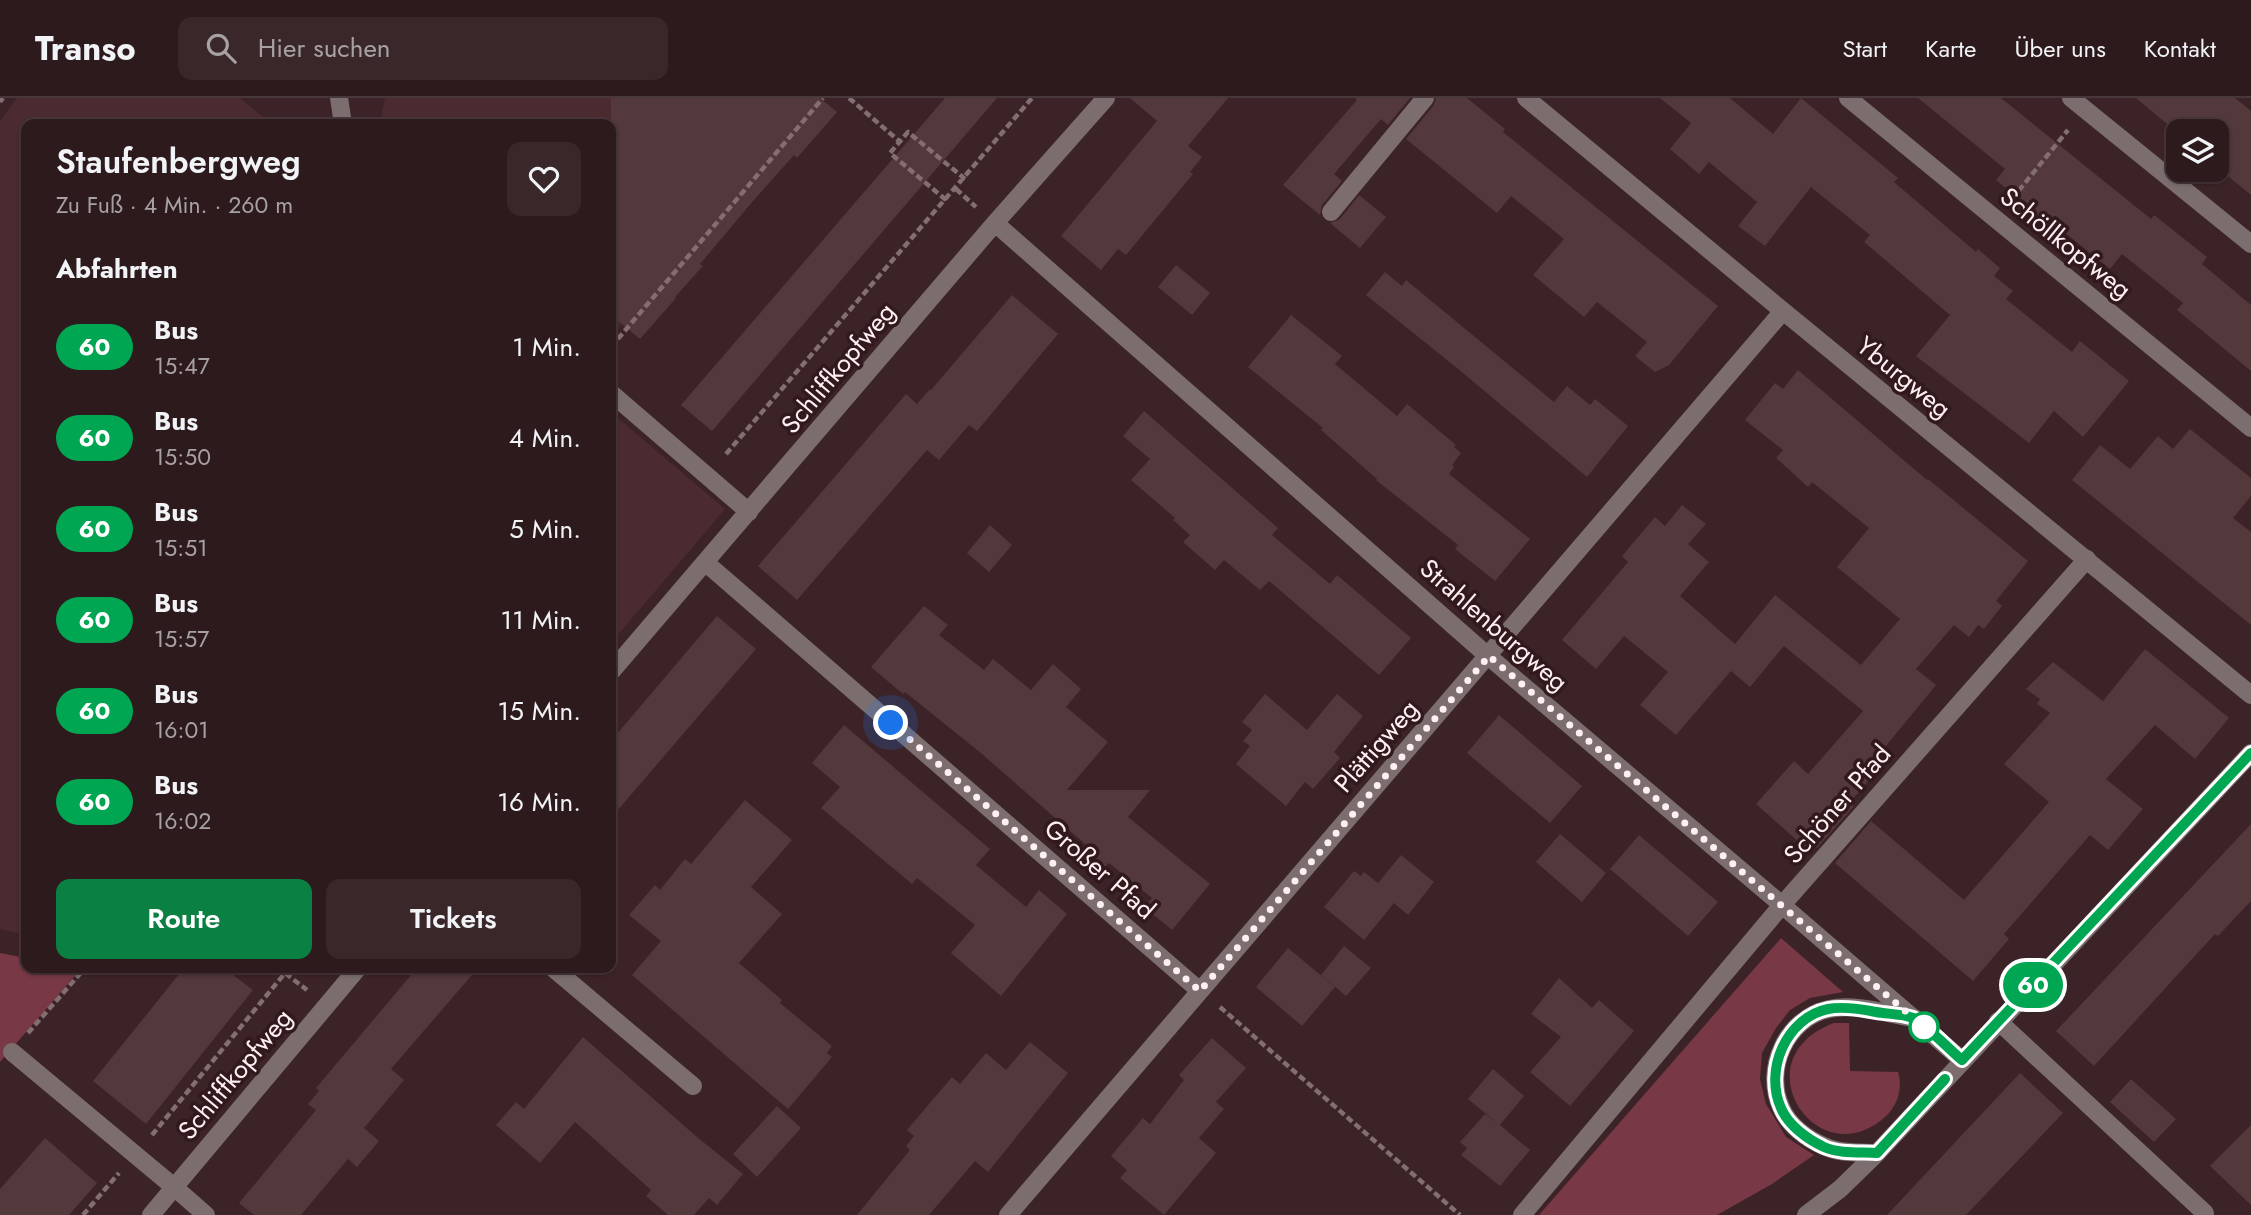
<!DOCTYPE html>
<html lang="de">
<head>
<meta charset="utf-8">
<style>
	:root { --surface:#2d1a1d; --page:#39272a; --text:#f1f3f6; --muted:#a7a1a4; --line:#48383b; --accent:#0b8043 }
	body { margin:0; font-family:Jost,sans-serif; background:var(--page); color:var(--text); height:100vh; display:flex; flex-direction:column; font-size:26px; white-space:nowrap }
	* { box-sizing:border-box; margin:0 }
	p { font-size:23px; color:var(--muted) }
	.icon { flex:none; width:38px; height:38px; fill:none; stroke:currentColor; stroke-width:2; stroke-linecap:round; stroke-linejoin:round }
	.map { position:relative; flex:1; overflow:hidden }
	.sheet { position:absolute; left:21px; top:21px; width:595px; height:854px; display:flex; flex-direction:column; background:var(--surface); border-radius:14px; box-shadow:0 2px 5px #0004,0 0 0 2px var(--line) }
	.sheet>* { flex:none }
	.badge { padding:0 14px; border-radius:23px; font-size:24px; line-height:46px }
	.controls { position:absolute; left:2166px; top:21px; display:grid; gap:14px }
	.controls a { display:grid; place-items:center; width:63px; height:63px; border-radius:14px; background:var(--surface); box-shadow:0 2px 5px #0004,0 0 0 2px var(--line); font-size:35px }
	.you { position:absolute; width:35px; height:35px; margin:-18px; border:5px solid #fff; border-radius:50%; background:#1a73e8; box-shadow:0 0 0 10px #1a73e833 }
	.map>.badge { position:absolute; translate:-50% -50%; box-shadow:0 0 0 4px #fff }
	h2 { padding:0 35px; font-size:26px; line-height:63px }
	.round { display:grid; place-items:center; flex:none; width:74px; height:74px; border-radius:14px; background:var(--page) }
	.head { display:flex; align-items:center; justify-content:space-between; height:119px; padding:0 35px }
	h1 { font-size:33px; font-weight:600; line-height:52px }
	.primary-button { display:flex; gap:14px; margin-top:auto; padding:14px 35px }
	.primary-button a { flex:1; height:80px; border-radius:14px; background:var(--accent); color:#fff; font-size:28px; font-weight:600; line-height:80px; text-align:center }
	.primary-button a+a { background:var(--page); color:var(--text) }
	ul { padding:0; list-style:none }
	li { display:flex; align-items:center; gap:21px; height:91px; padding:0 35px }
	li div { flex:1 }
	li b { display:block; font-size:26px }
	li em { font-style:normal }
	li .badge { min-width:77px; font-weight:700; text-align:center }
	header { display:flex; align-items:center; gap:42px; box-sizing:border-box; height:98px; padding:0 35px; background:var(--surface); border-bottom:2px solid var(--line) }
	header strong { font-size:33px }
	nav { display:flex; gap:38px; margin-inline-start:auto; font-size:24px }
	.search { width:490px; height:63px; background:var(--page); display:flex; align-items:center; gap:18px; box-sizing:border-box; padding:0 24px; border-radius:14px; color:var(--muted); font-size:26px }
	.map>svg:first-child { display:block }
</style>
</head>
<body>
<header>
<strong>Transo</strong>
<div class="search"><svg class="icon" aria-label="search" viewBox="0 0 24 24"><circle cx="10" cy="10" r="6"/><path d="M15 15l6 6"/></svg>Hier suchen</div>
<nav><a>Start</a><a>Karte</a><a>Über uns</a><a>Kontakt</a></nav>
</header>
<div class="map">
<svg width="2251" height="1117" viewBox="0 0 2251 1117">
	<rect width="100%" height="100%" fill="#3c2327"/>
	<path fill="#4b2a30" d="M17 0H240L271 26H26V837L0 831V23Z
		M385 0H817L611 239V26H380Z
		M611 314 725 411 611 545Z"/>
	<path fill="#783845" d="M1781 840 1843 894 1810 900 1790 912 1776 930 1762 955 1760 981 1766 1006 1786 1039 1814 1057 1772 1086 1717 1117H1539Z
		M0 855 26 860V870H70L80 872 0 964Z
		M1834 925H1849L1850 973 1898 974C1903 989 1898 1007 1886 1018 1818 1081 1738 961 1834 925Z"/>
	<path fill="#53383c" d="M611 0H820L837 14 797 60 794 57 753 103 700 166 703 168 675 199 676 200 640 241 611 217Z
		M945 0H997L712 333 681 307Z
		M1130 0H1228L1188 48 1202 59 1190 74 1193 76 1126 157 1118 151 1101 172 1061 138 1157 23Z
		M1355 0H1410L1388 27 1381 21 1334 76 1342 83 1322 107 1320 117 1283 87 1357 2Z
		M1436 0H1467L1505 31 1503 34 1718 208 1669 267 1655 274 1635 258 1647 244 1597 204 1584 219 1533 177 1564 141 1511 98 1497 115 1406 41 1434 7Z
		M1660 0H1730L1773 36 1801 0 1898 80 1894 84 1976 154 1978 151 2000 170 1994 178 2013 193 2006 201 2072 254 2080 243 2129 283 2083 339 2054 313 2029 345 1916 258 1950 217 1864 144 1870 137 1811 89 1765 148 1738 128 1757 104 1709 64 1699 76 1670 51 1691 25Z
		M1918 0H2001L2151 121 2154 117 2207 159 2202 166 2251 207V273L2177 212 2183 205 2122 156 2110 171 2044 118 2040 123 2019 105 2021 102 1996 82 2005 71Z
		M2136 0H2235L2251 13V97L2217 69V33H2179V36Z
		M1359 97 1386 119 1360 150 1330 125 1340 121Z
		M1176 167 1210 195 1192 217 1158 189Z
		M1385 174 1402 188 1406 182 1554 304 1567 288 1590 307 1595 301 1628 328 1587 379 1457 270 1366 197Z
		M1012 197 1058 236 977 333 969 327 939 362 927 352 797 502 758 468 906 296 917 306 930 291 931 292Z
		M1291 217 1342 258 1335 266 1397 318 1407 306 1456 347 1454 349 1461 355 1452 367 1454 369 1449 376 1530 441 1495 483 1455 451 1458 447 1376 382 1377 381 1321 332 1323 330 1248 269Z
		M1798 272 1927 382 1928 381 2028 463 1996 503 2002 508 1984 531 1978 527 1969 539 1954 527 1916 571 1936 587 1876 660 1883 666 1850 704 1854 708 1817 750 1813 746 1808 752 1756 706 1794 663 1808 676 1863 613 1784 548 1750 589 1731 573 1676 637 1640 607 1668 574 1624 538 1596 571 1562 542 1628 464 1622 458 1655 419 1665 428 1682 407 1706 426 1688 446 1709 464 1680 498 1735 546 1775 497 1861 567 1900 521 1837 469 1869 430 1812 384 1808 389 1776 360 1783 352 1745 322 1775 285 1783 291Z
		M1144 313 1278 430 1272 437 1330 486 1337 477 1411 540 1379 577 1269 483 1260 492 1224 462 1215 472 1183 444 1190 437 1173 422 1175 420 1131 382 1150 361 1123 338Z
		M2190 331 2251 380V398L2233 420 2251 434V527L2072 382 2100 347 2130 371 2158 338 2173 351Z
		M990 427 1012 447 989 474 967 455Z
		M924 508 948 527 939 537 984 572 993 561 1031 592 1053 566 1081 591 1066 609 1108 644 1067 692H1150L1128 719 1210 786 1172 832 1144 809 1152 800 1109 765 1104 770 1081 751 1085 746 982 656 905 594 903 596 871 569Z
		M717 518 756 551 611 720V643Z
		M2145 551 2229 620 2195 661 2155 627 2106 681 2143 711 2108 752 2090 737 2004 836 2009 841 1973 883 1835 765 1871 723 1964 802 2049 704 2004 666 2050 615 2037 606 2040 601 2026 591 2053 564 2103 603Z
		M1265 596 1307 632 1337 596 1363 618 1334 654 1340 660 1313 691 1305 684 1286 708 1236 666 1250 648 1243 643 1252 632 1242 624Z
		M1499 617 1582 688 1550 725 1467 655Z
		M844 627 990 751 976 767 1026 809 1039 792 1067 816 1001 898 951 855 975 827 917 780 912 786 821 710 840 689 812 665Z
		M745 702 792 742 751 789 782 816 739 865 782 902 780 905 832 948 827 955 832 959 788 1011 632 877 661 843 629 817 655 787 660 792 685 761 691 766Z
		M2251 726V803L2218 838 2215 836 2094 968 2056 933Z
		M1560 736 1606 775 1582 804 1536 764Z
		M1639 737 1718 804 1688 838 1610 771Z
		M1401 757 1434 784 1408 817 1394 805 1364 842 1324 809 1354 773 1361 778 1364 774 1378 785Z
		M1344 848 1371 870 1346 898 1321 877Z
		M1288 850 1335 889 1302 928 1256 889Z
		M184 870H224L253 892 146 1026 93 983Z
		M417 870H478L391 971 404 982 364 1030 379 1043 357 1069 348 1061 301 1117H254L239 1105 316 1012 308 1006 319 993 316 990Z
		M1559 880 1592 910 1599 902 1634 933 1570 1008 1530 974 1561 939 1531 916Z
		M583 939 697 1039 743 1076 717 1107 709 1100 694 1117H668L646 1098 651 1092 575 1024 540 1065 496 1027 516 1004 524 1011Z
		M1212 940 1246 970 1216 1004 1224 1011 1199 1040 1216 1055 1164 1117 1120 1080 1127 1072 1111 1058 1143 1020 1150 1026 1184 982 1179 977Z
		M1030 944 1068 975 988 1074 975 1063 929 1117H857L910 1052 906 1048 914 1038 907 1032 952 979 960 986 986 955 1006 972Z
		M1493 971 1524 998 1500 1027 1530 1052 1500 1088 1461 1057 1467 1050 1460 1044 1485 1016 1496 1024 1468 1001Z
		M2020 975 2063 1015 2028 1052 1966 1117H1887Z
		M2131 981 2176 1021 2154 1044 2110 1004Z
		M777 1008 801 1030 757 1079 733 1056Z
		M2251 1027V1107L2210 1068Z
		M45 1040 97 1085 69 1117H0V1091Z"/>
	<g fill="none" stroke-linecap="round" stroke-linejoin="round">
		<path stroke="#836e71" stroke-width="4.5" stroke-dasharray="7 3.5" stroke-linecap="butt" d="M849 0 899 43
			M0 4 3 0
			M956 91 976 109
			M2012 101 2068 32
			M946 102 890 55 908 34 965 81
			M611 249 823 0
			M726 356 1032 0
			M1220 909 1460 1117
			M28 935 85 870
			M152 1037 285 875 307 892
			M83 1117 119 1075"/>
		<path stroke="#7c6e6f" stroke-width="18" d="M1331 114 1425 0
			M1782 807 2087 461
			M553 870 693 988
			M12 954 174 1089
			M1877 1055C1860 1054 1839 1056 1824 1048 1807 1041 1788 1027 1781 1009 1764 971 1786 920 1829 911 1855 905 1888 916 1914 920"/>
		<path stroke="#7c6e6f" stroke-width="18" d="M339 0 343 26
			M1526 0 1783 213 2251 597
			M1848 0 2251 330
			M2071 0 2251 146
			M995 125 1488 558 1782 807 1962 962
			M611 295 749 414
			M706 465 1200 893
			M611 574 995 125 1106 0
			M1998 923 2205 1115
			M174 1089 206 1117
			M151 1117 358 870
			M1008 1117 1783 213
			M1522 1117 1782 807
			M1806 1117 1840 1091 1877 1055 2251 655"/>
	</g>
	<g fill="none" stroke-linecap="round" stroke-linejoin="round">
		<defs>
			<path id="line" d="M1945 981 1877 1055C1860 1054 1840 1056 1824 1049 1807 1041 1788 1027 1781 1010 1764 972 1786 920 1828 911 1843 908 1861 911 1876 914 1887 916 1903 916 1913 920 1923 924 1952 954 1962 962L2251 655"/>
		</defs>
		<use href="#line" stroke="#fff" stroke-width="16"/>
		<use href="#line" stroke="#00a651" stroke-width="10"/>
		<path stroke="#fef0f2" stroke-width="7" stroke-dasharray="0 12.6" d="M891 625 1200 893 1489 558 1924 929"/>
	</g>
	<circle fill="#fff" stroke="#00a651" stroke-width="3.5" cx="1924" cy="929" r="14"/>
	<g text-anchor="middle" stroke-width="7" stroke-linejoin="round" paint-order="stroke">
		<g font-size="26" fill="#fef0f2" stroke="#32191d">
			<text transform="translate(2066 145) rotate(39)" y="9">Schöllkopfweg</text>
			<text transform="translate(838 270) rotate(-50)" y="9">Schliffkopfweg</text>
			<text transform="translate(1904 279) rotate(39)" y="9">Yburgweg</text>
			<text transform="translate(1494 527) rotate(41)" y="9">Strahlenburgweg</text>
			<text transform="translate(1376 648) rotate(-49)" y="9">Plättigweg</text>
			<text transform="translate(1837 706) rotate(-49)" y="9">Schöner Pfad</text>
			<text transform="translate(1100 771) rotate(41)" y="9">Großer Pfad</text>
			<text transform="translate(235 976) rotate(-50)" y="9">Schliffkopfweg</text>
		</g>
	</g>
</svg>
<div class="controls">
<a><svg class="icon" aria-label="layers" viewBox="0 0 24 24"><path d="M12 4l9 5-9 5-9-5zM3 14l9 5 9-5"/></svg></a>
</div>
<div class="you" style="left:891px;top:625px"></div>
<b class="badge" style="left:2033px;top:887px;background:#00a651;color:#fff">60</b>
<section class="sheet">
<div class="head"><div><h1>Staufenbergweg</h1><p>Zu Fuß · 4 Min. · 260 m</p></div><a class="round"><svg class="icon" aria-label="heart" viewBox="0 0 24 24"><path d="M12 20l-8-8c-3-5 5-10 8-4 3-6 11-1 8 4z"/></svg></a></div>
<h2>Abfahrten</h2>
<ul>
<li><span class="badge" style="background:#00a651;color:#fff">60</span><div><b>Bus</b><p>15:47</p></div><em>1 Min.</em></li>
<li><span class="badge" style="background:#00a651;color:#fff">60</span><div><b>Bus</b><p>15:50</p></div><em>4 Min.</em></li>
<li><span class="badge" style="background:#00a651;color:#fff">60</span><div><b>Bus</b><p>15:51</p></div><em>5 Min.</em></li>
<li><span class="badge" style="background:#00a651;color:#fff">60</span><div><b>Bus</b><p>15:57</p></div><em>11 Min.</em></li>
<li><span class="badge" style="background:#00a651;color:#fff">60</span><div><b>Bus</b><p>16:01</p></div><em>15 Min.</em></li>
<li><span class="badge" style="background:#00a651;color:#fff">60</span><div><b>Bus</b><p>16:02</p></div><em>16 Min.</em></li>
</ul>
<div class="primary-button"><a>Route</a><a>Tickets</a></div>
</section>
</div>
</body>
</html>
